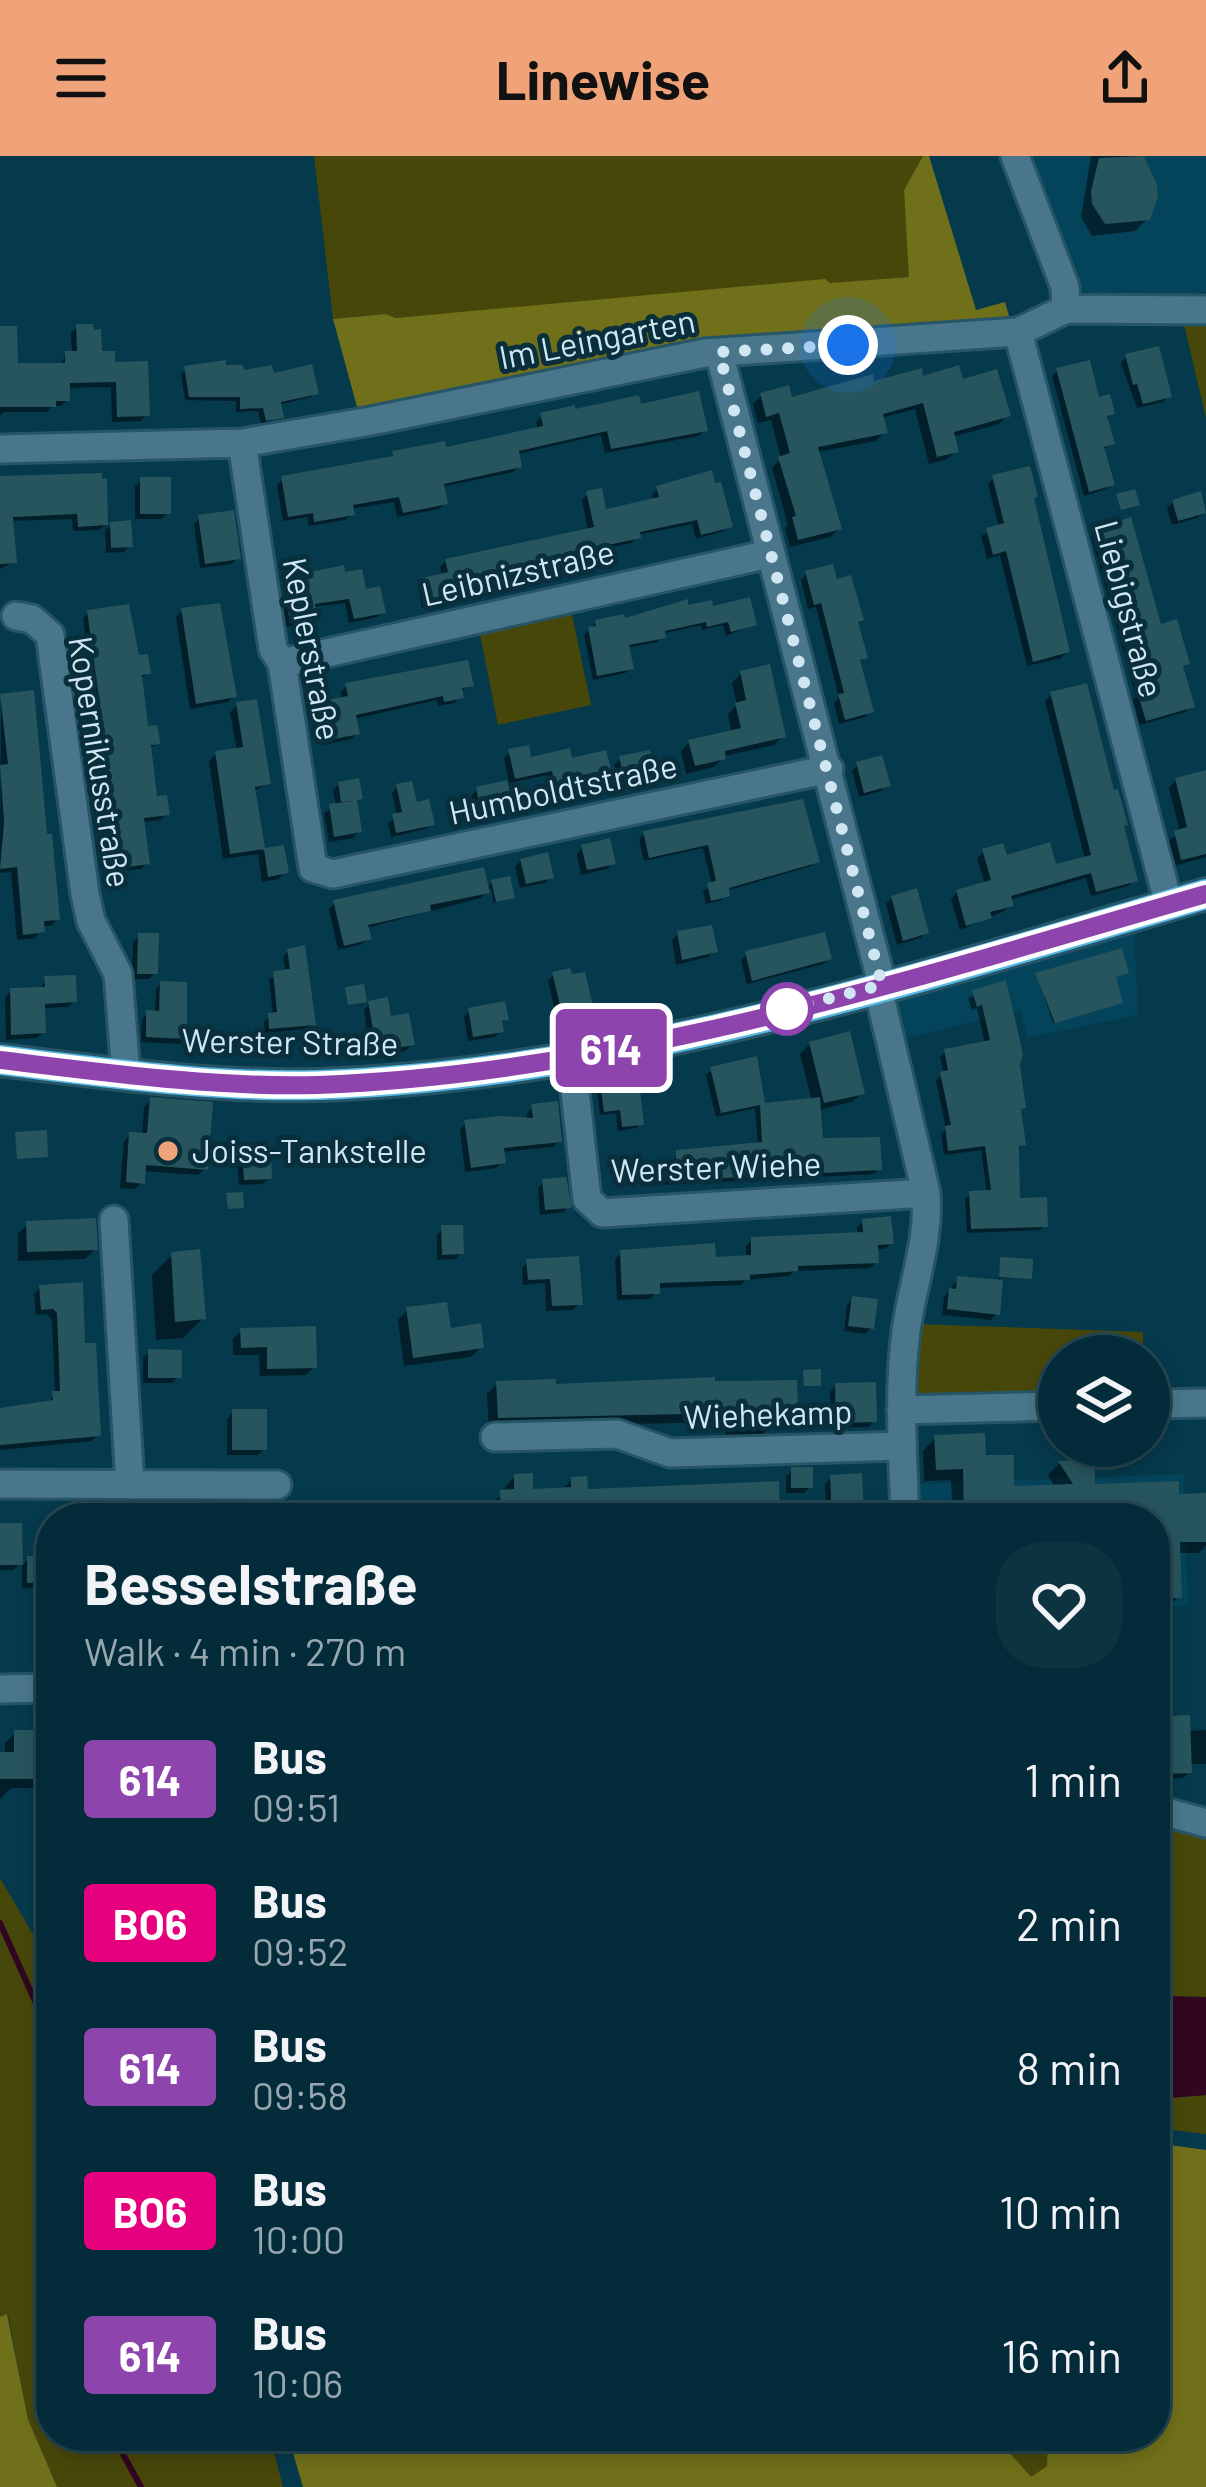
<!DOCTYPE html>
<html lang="en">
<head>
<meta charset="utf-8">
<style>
	:root { --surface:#042b39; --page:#0d3341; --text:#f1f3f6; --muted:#97a7ae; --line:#254753; --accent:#f0a278 }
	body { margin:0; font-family:Barlow,sans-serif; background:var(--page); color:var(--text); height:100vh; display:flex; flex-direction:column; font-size:45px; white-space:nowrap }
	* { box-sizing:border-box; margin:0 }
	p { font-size:39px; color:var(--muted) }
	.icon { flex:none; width:66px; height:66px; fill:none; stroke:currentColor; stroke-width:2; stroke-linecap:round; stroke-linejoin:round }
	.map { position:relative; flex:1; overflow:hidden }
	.details { position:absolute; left:36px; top:1347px; width:1134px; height:948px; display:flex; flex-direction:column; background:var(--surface); border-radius:48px; box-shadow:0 6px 18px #0003,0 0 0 3px var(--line) }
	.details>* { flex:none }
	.badge { padding:0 24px; border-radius:9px; font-size:42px; line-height:78px }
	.fabs { position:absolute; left:1038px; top:1179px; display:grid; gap:24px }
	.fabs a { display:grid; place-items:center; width:132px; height:132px; border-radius:50%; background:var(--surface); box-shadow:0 6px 18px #0003,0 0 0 3px var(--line); font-size:60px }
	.you { position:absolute; width:60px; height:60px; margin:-30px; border:9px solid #fff; border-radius:50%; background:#1a73e8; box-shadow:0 0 0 18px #1a73e833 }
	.map>.badge { position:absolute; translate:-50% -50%; box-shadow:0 0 0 6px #fff }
	.round { display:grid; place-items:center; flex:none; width:126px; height:126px; border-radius:48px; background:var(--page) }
	.head { display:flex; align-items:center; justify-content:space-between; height:204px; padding:0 48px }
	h1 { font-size:57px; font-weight:700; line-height:90px }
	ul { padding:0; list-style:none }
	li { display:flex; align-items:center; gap:36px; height:144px; padding:0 48px }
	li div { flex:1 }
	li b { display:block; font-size:45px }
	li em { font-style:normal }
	li .badge { min-width:132px; font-weight:700; text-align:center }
	header { display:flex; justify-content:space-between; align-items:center; height:156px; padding:0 48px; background:var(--accent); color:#111; font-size:54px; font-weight:700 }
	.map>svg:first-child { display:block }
</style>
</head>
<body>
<header><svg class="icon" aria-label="menu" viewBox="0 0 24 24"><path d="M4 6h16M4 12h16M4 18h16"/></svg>Linewise<svg class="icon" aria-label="share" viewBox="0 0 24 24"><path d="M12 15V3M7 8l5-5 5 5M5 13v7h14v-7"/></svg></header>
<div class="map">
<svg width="1206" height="2331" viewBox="0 0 1206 2331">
	<rect width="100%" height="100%" fill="#05394c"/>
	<path fill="#04445a" d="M1006 0H1206V136L1176 140 1102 139 1055 130Z
		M1134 771 1138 859 1027 882 1021 854 907 883 897 840Z
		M1184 1318 1188 1450 1155 1451V1362H919L918 1328Z"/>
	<path fill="#48470a" d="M314 0H923L904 34 910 121 394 162 386 158 333 163Z
		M1206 159V262L1182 160Z
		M571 454 591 549 498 569 479 473Z
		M916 1168 1143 1176V1200H1059V1251L912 1256Z
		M1155 1659 1206 1673V1841L1155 1840Z
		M0 1722 51 1809V2280H270L283 2331H57L28 2263 8 2159 0 2161Z
		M1206 1939V1978L1155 1972V1943Z
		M1006 2280H1048L1047 2310 1030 2322 1008 2295Z"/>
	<path fill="#71701a" d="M923 0H929L976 154 1005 146 1011 167 359 258 333 163 386 158 395 162 825 123 830 127 909 121 904 34Z
		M1155 1987 1206 1994V2331H303L288 2280H1006L1008 2295 1031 2321 1047 2310 1048 2280H1155Z
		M7 2158 28 2263 57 2331H0V2161Z"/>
	<path fill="#320520" d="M1155 1840 1206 1841V1939L1155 1943Z"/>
	<path fill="#0007" d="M1091 0H1141L1154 30 1148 62 1135 75 1092 80 1081 61Z
		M77 171 112 209 147 259 140 265 112 266 111 231 67 232V244L61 250H52L47 256H3L0 260V174L15 210H60L66 198H72L71 177Z
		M1127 200 1169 240 1163 246 1137 252 1121 207Z
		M186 213 272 220 315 237 311 241 278 249 281 261 261 268 258 255 236 256V245L185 244 181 218Z
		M1058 215 1112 257 1105 264 1112 288 1102 294 1112 328 1106 333 1084 340 1052 220Z
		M921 224 961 227 1007 259 999 268 952 281 956 295 947 303 929 308 915 253 881 262 884 276 876 285 817 296 839 373 830 381 790 391 785 372 788 369 772 312 781 302 771 264 758 267 753 248 761 240 790 244Z
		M639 251 705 274 699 280 605 297 601 279 517 298 519 310 513 316 441 331 445 347 439 353 397 361 394 346 350 353 351 358 345 364 309 370 307 361 283 365 277 329 283 323 387 304 394 297 444 295 538 274 536 266 542 260Z
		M994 322 1031 344 1067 496 1061 502 1027 510 1000 399 987 403 981 380 999 371 988 328Z
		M0 323 104 325 106 374 111 369 130 389 124 396 106 397 105 369 99 374 73 375 72 363 10 365 14 406 0 413Z
		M142 324 168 356 162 363H135V330Z
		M658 333 730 370 724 375 696 383 692 368 637 379 632 387 597 394 592 405 452 435 453 441 447 446 422 452 418 430 424 425 442 421 440 411 446 405 588 375 582 344 588 338 604 356 654 346 652 339Z
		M1173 346 1204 356 1197 362 1172 369 1167 352Z
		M200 362 238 401 232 408 200 412 194 368Z
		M1097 374 1187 507 1181 513 1191 550 1185 556 1140 569 1133 544 1136 541 1091 380Z
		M293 416 364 436 382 456 377 461 349 467 345 447 312 451 314 462 309 467 285 471 281 443 290 437 288 421Z
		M806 418 835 426 861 463 856 468 865 501 858 507 871 555 865 561 839 568 834 547 839 542 816 451 808 453 801 424Z
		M685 453 711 454 754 468 726 480 723 469 702 474 701 469 662 478 658 486 626 492 631 512 625 517 593 524 584 479 596 467 623 466Z
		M182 455 234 540 228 546 190 553 176 461Z
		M89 457 148 517 142 522 146 573 157 587 151 592 155 644 166 658 161 664 142 666 147 707 141 713 123 715 122 700 104 702 101 678 111 672 83 462Z
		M741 518 783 580 774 589 725 600 714 611 686 618 681 595 690 586 732 577 728 558 737 549 732 527Z
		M470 529 460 536 455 547 438 550 437 544 354 563 357 577 351 583 324 589 317 554 323 548 342 544 341 536 347 530Z
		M1051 539 1121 672 1135 724 1128 730 1091 740 1086 722 1009 744 1010 749 1004 755 960 774 951 743 957 736 985 728 977 702 983 696 1054 711 1085 703 1045 545Z
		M1 541 44 682 57 763 51 770H42L35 782 17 784 11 716 0 717Z
		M238 549 268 627 252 636 262 695 281 692 286 716 278 723 262 726 258 698 223 703 209 605 216 598 237 595 230 556Z
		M510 596 529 604 607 612 602 617 581 622 583 634 578 640 552 645 547 619 505 628 510 650 504 656 476 662 471 640 477 634 509 627 504 602Z
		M621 603 652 620 646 626 619 632 614 609Z
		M858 609 887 629 881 635 859 641 852 615Z
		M1206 617V701L1174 710 1168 685 1180 676 1169 632 1176 624Z
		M339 628 359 642 354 648 359 675 353 682 329 686 324 657 336 650 333 634Z
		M397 631 431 668 426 673 391 681 388 667 397 660 392 637Z
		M645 678 816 705 811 710 726 735 722 744 706 748 703 735 712 729 703 692 644 705 639 683Z
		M583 691 613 707 607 713 581 719 577 698Z
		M521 705 551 721 545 727 520 732 515 711Z
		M492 727 511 741 494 747 491 732 481 742 366 772 368 782 362 788 338 794 329 753 335 747 486 733Z
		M892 742 926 776 920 782 897 789 886 748Z
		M678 778 714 795 708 801 676 809 672 784Z
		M140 780 155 817 149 823H132L133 786Z
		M288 795 312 868 307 873 265 877 264 865 273 859 269 823 286 817 283 801Z
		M747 798 829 802 823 808 747 828 741 804Z
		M554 819 593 861 587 867 559 874 548 824Z
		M1037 820 1113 822 1118 848 1053 867Z
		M46 823 74 845 68 851 43 852V876L37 882 6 884 5 841 11 835 40 834Z
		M161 828 184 882 179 888 141 886 142 863 147 857 155 858 156 833Z
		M1004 828 1023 951 1018 956 1023 988 1016 994 1017 1046 1045 1069 1040 1074 967 1077 965 1043 971 1038H987L981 994 944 999 941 978 946 973 936 924 944 918 940 901 946 896 985 888 977 852 972 854 968 842Z
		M370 847 412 888 405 895 378 899 377 889 369 890 364 854Z
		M470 855 505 863 500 869 501 875 495 881 468 885 464 861Z
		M810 888 862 937 852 946 818 954 820 985 879 1012 874 1018 641 1030 640 1017 645 1011 672 1008 677 997 758 990 755 952 716 961 706 919 712 914 763 951 812 945 800 898Z
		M602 928 641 967 636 972 618 975 616 957 600 959 597 933Z
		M151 944 205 1012 198 1019 143 1015 142 1026 135 1033 120 1032 124 985 130 979 142 980 144 951Z
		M533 951 559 985 553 991 501 996 503 1006 496 1012 465 1016 460 973 466 967 527 965V957Z
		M244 994 269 1022 263 1028 239 1029 237 1000Z
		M544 1026 569 1050 563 1056 540 1059 538 1032Z
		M863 1066 891 1087 885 1093H875L876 1106 870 1112 794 1115 789 1120 746 1124 741 1129 657 1132 651 1143 617 1144 615 1103 622 1097 713 1104 746 1102V1090L752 1084 858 1079 857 1072Z
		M28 1068 95 1093 85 1103 18 1105V1078Z
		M443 1072 461 1097 455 1103 437 1104V1079Z
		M172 1099 203 1162 183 1182 156 1184 152 1119Z
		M577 1103 579 1148 573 1154 546 1155 545 1127 523 1129 522 1112 528 1106Z
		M1001 1104 1029 1122H1000L997 1157 991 1164 942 1159 944 1141 958 1123 998 1126Z
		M40 1132 82 1190 98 1278 92 1285 0 1294V1255L48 1248 55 1237 52 1164 47 1158 36 1159 34 1138Z
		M853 1143 872 1171 865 1178 844 1175 847 1149Z
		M408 1154 449 1175 481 1191 471 1201 404 1210 398 1164Z
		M242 1174 314 1211 306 1219 260 1220 259 1199H233V1183Z
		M149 1196 178 1221 172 1227H143V1202Z
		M497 1228 554 1231 712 1228 795 1252 785 1262H771V1270L761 1280 726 1281 725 1266 489 1271 487 1238Z
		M836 1230 874 1265 868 1271 831 1272 830 1236Z
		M233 1256 264 1293 258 1299H227V1263Z
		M935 1282 983 1302 1012 1333 1055 1332 1048 1319 1059 1308 1092 1307V1331L1176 1341 1206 1340V1389L1199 1397H1178L1179 1440 1166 1453H1155V1362H931L942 1351H952L951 1324 924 1325 923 1295Z
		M792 1314 810 1331 804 1337H786V1321Z
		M515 1321 531 1336 561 1334 572 1324 585 1336 777 1362H492L491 1347 505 1337V1330Z
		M831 1322 861 1362H827L825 1328Z
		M121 1359 159 1360V1362H118Z
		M0 1370 20 1407 14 1414H0Z
		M28 1403H51V1431L22 1432V1410Z
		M1162 1563 1188 1575 1206 1574V1608H1189V1616L1183 1622 1159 1623 1157 1568Z
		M15 1577H51V1627L46 1632H11L0 1643V1599H5V1587Z"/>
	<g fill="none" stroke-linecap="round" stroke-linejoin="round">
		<path stroke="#320520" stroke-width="6" d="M0 1767 39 1854 51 1894
			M113 2280 141 2331"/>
	</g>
	<path fill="#27555d" d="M1144 0 1157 29 1158 40 1150 64 1105 68 1092 48 1091 35 1099 2Z
		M76 168H93L94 174 101 173 102 195H115V206L148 205 150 260 117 261 116 226 70 227V245H56V251H0V170H17L18 207H65V195H77Z
		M1159 190 1172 241 1143 248 1137 228 1133 229 1125 198Z
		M226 204V209H243L244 214 272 209 274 217 312 208 319 238 281 246 284 262 266 265 263 252 240 253V241H189L184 210Z
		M1090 204 1099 241 1110 238 1115 258 1107 260 1115 288 1104 291 1115 329 1089 336 1056 212Z
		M959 209 963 223 997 213 1011 260 954 276 959 296 937 301 923 247 883 258 888 277 818 291 842 373 798 384 792 361 796 360 778 301 790 297 779 257 766 261 760 237 789 229 792 241 873 218 874 225 922 212 923 220Z
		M699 235 708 275 611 293 607 275 519 295 522 311 444 328 448 348 403 357 399 341 353 349 355 359 314 366 313 357 288 361 281 320 393 300 392 295 445 285 446 291 543 270 540 257 575 249V253L639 239 641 248Z
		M1030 310 1038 341 1034 342 1070 496 1033 506 1006 395 993 399 986 372 1004 367 992 319Z
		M712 314 715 327 721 326 733 371 701 379 697 364 640 376 641 382 599 391 601 400 454 432 456 442 428 448 422 422 448 416 445 403 594 371 586 335 602 332 606 353 659 341 656 330Z
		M102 317V323L107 322 108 369 78 371 77 358 13 361 17 407 0 408V320Z
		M140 321H171V358H140Z
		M1135 333 1140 349 1121 354 1116 338Z
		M1201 335 1206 357 1178 365 1172 344Z
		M234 354 241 403 205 408 198 359Z
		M1131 361 1161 468 1177 463 1190 508 1183 510 1195 551 1146 565 1137 535 1141 534 1096 372Z
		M131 364 133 391 111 392 110 366Z
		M833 408 837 423 851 419 864 464 858 466 868 502 860 504 874 556 845 564 838 538 844 537 821 447 814 449 805 415Z
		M344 409 345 416 362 413 366 433 380 430 386 457 354 463 349 443 315 448 317 463 290 467 285 435 295 433 292 413 309 410 310 416Z
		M750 441 757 469 731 476 728 466 707 471 706 466 665 475 666 482 629 489 634 513 597 520 588 471 596 470 595 464 624 458 625 462 688 443V449L712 444 713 450Z
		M220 447 237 541 196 548 181 452Z
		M129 448 139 499 148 498 151 518 142 519 148 570 157 569 159 578 160 588 151 589 157 640 167 639 170 659 144 662 150 708 128 711 126 696 109 698 105 669 116 668 87 454Z
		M468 504 474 530 462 532 464 542 444 546 443 540 356 559 360 578 329 584 322 545 348 540 345 527Z
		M770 508 786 581 725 595 726 603 695 610 688 584 741 572 735 547 746 544 740 515Z
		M1087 527 1114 634 1118 633 1128 669 1124 670 1138 725 1096 736 1091 717 1011 740 1014 750 990 756 992 762 966 770 956 734 991 724 982 693 1003 687 1007 699 1050 686 1056 708 1091 699 1050 536Z
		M34 534 47 678H52L60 764 44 765 45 776 23 779 17 711 0 713 4 666 0 609 8 608 0 538Z
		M257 543 271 628 255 631 265 692 284 689 289 717 268 721 264 693 230 698 215 595 243 591 236 546Z
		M529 589 531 601 570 592 572 602 606 594 611 613 583 619 587 635 557 641 552 615 515 623 508 593Z
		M650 594 655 621 625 627 619 600Z
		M882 599 891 630 864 637 856 606Z
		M1206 614V698L1181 704 1174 675 1187 671 1175 622Z
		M359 622 363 643 357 644 362 676 334 681 329 648 353 645 341 646 338 626Z
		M507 624 513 651 481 658 476 631Z
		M412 625 417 646 429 643 435 669 396 677 392 658 402 656 396 628Z
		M803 643 820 706 729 732 730 740 711 745 707 727 716 725 708 689 649 702 643 675Z
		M610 682 616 708 587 714 581 689Z
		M548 696 554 722 526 728 520 703Z
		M484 711 490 737 430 749 431 755 368 769 372 783 344 790 333 744Z
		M510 720 515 742 496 746 491 724Z
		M917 732 929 777 903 785 891 740Z
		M712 769 718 796 682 804 677 775Z
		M825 776 832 803 752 825 745 795Z
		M138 777H159L158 818H137Z
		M305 789 316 869 269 873 268 857 277 856 273 815 290 813 287 793Z
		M1122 792 1129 817 1116 821 1123 847 1055 867 1035 817Z
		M570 812 572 818 585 816 596 862 565 870 552 816Z
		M76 819 77 846 45 848 46 877 11 879 10 832 45 831 44 820Z
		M1006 824 1023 898 1020 909 1026 952 1021 953 1026 989 1019 990 1020 1042 1047 1041 1048 1071 971 1073 969 1035 991 1034 985 990 948 995 945 970 951 969 940 916 948 914 944 893 990 884 982 849 977 851 972 834Z
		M160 825 187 826V883L146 881V854L159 855Z
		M364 828 367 846 348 849 345 831Z
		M388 841 391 860 409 857 415 889 384 894 382 884 375 885 368 845Z
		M505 845 509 864 502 865 504 876 473 881 468 852Z
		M850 875 865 938 824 947 809 886Z
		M757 900 765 947 820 941 823 982 880 981 882 1014 646 1026 644 1008 676 1005V994L762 986 760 949 721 957 710 911Z
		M631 921 633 935 640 934 644 969 622 971 620 954 604 956 600 925Z
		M150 941 213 946 208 1014 146 1009 145 1028 126 1026 129 976 147 977Z
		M558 945 562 986 504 992 506 1007 471 1012 464 964 500 960 533 962 531 948Z
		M47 974 48 1001 17 1003 15 976Z
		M271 989 272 1023 244 1024 242 991Z
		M566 1021 572 1052 545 1054 542 1023Z
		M243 1036 244 1052 228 1053 226 1037Z
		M891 1060 894 1088 878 1089 879 1107 798 1110V1115L750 1119V1124L660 1127V1138L622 1139 620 1094 715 1087 716 1101 751 1099V1081L863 1076 862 1063Z
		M96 1062 98 1094 27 1096 26 1065Z
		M441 1069H463L464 1098 442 1099Z
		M200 1093 206 1163 175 1166 171 1096Z
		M579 1100 583 1149 552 1150 550 1123 528 1124 526 1103Z
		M1000 1101 1033 1103 1032 1123 999 1121Z
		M957 1120 1003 1124 1000 1159 947 1153 949 1132 956 1133Z
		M83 1126 85 1187H96L101 1280 0 1289V1252L53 1244 52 1235H60L57 1157 53 1153 41 1154 39 1129Z
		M852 1140 878 1143 874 1173 848 1170Z
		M447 1146 451 1172 481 1167 484 1192 413 1202 406 1151Z
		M316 1170 317 1212 267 1213V1191L241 1192 240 1172Z
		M148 1193 182 1194V1222H148Z
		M821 1213V1230H804L803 1214Z
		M715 1221V1225L797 1224 798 1253H774V1271L734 1272V1257L498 1262 496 1225 556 1223V1228Z
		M876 1226 877 1266 836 1267 835 1227Z
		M232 1253H267V1294H232Z
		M985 1277 986 1299H1014V1330L1073 1328 1058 1305 1095 1304V1328L1179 1325V1338L1206 1337V1386H1180L1182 1442H1155V1362H964L963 1313 936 1314 934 1279Z
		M791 1311H813V1332H791Z
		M533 1317V1333L571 1331V1321L587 1320 588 1333 779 1325 780 1362H501L500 1334 514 1333V1318Z
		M862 1317 864 1362H832L830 1319Z
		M437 1345 438 1362H417V1346Z
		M0 1367H22L23 1409H0Z
		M27 1400H51V1426L27 1427Z
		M1190 1559 1192 1617 1163 1618 1161 1560Z
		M14 1574H51V1623H0V1596H14Z"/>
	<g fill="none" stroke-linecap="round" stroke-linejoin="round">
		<defs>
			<path id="minor" d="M1015 0 1065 131 1066 153
				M1018 176 1169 749
				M719 196 882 828 881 845 926 1037C930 1084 912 1129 906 1175 898 1237 903 1300 905 1362
				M242 287 273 493 282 507 313 712 333 718 829 613
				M0 293 242 287 371 265 705 197 1018 176 1066 153 1206 154
				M16 460 32 463 50 479 85 738 91 765 118 818 126 918
				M282 507 769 398
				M571 899 587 1043 602 1057 926 1037
				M114 1064 130 1329
				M1149 1248 1206 1247
				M901 1254 1059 1250
				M495 1281 617 1278 670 1297 902 1290
				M0 1328 277 1329
				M0 1533 51 1532
				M1155 1653 1206 1667"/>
			<path id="major" d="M0 904C101 916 216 932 318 929 617 919 920 822 1206 738"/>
		</defs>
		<use href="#minor" stroke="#255567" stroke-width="33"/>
		<use href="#major" stroke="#255567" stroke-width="36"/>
		<use href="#minor" stroke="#4a768b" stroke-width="27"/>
		<use href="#major" stroke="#54b7e2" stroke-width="30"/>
	</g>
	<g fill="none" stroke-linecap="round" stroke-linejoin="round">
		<defs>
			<path id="line" d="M0 904C101 916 216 932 318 929 620 918 917 821 1206 738"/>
		</defs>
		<use href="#line" stroke="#fff" stroke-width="27"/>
		<use href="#line" stroke="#8e44ad" stroke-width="18"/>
		<path stroke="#d0e7f3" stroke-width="12" stroke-dasharray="0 21.6" d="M787 853 882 829 719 196 848 189"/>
	</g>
	<circle fill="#fff" stroke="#8e44ad" stroke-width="6" cx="787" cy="853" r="24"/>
	<circle fill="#f0a278" stroke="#092e3c" stroke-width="4.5" cx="168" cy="995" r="12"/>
	<g text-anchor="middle" stroke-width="10" stroke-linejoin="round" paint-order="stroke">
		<g font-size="33" fill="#d0e7f3" stroke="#092e3c">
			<text transform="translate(597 183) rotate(-11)" y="12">Im Leingarten</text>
			<text transform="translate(518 417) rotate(-13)" y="12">Leibnizstraße</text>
			<text transform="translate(1129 453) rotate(75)" y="12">Liebigstraße</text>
			<text transform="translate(312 493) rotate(79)" y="12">Keplerstraße</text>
			<text transform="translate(100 606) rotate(81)" y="12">Kopernikusstraße</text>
			<text transform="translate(563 633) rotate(-12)" y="12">Humboldtstraße</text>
			<text transform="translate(290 886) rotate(1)" y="12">Werster Straße</text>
			<text transform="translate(716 1011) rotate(-2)" y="12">Werster Wiehe</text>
			<text transform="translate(768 1258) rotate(-2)" y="12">Wiehekamp</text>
		</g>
		<g font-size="33" fill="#d0e7f3" stroke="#092e3c" text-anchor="start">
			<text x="192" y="1007">Joiss-Tankstelle</text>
		</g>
	</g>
</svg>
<div class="fabs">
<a><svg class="icon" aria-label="layers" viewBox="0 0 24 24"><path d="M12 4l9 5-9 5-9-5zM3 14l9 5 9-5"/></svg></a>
</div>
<div class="you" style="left:848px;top:189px"></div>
<b class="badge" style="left:611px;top:892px;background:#8e44ad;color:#fff">614</b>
<section class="details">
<div class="head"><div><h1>Besselstraße</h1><p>Walk · 4 min · 270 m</p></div><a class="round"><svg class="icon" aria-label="heart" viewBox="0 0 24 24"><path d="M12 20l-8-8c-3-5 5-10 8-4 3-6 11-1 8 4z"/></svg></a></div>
<ul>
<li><span class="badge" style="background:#8e44ad;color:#fff">614</span><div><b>Bus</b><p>09:51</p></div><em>1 min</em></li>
<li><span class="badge" style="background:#e6007e;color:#fff">BO6</span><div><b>Bus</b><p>09:52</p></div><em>2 min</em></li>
<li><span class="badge" style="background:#8e44ad;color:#fff">614</span><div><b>Bus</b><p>09:58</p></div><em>8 min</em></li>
<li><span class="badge" style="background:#e6007e;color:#fff">BO6</span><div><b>Bus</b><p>10:00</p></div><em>10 min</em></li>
<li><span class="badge" style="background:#8e44ad;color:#fff">614</span><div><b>Bus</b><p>10:06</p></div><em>16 min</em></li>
</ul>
</section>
</div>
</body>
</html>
